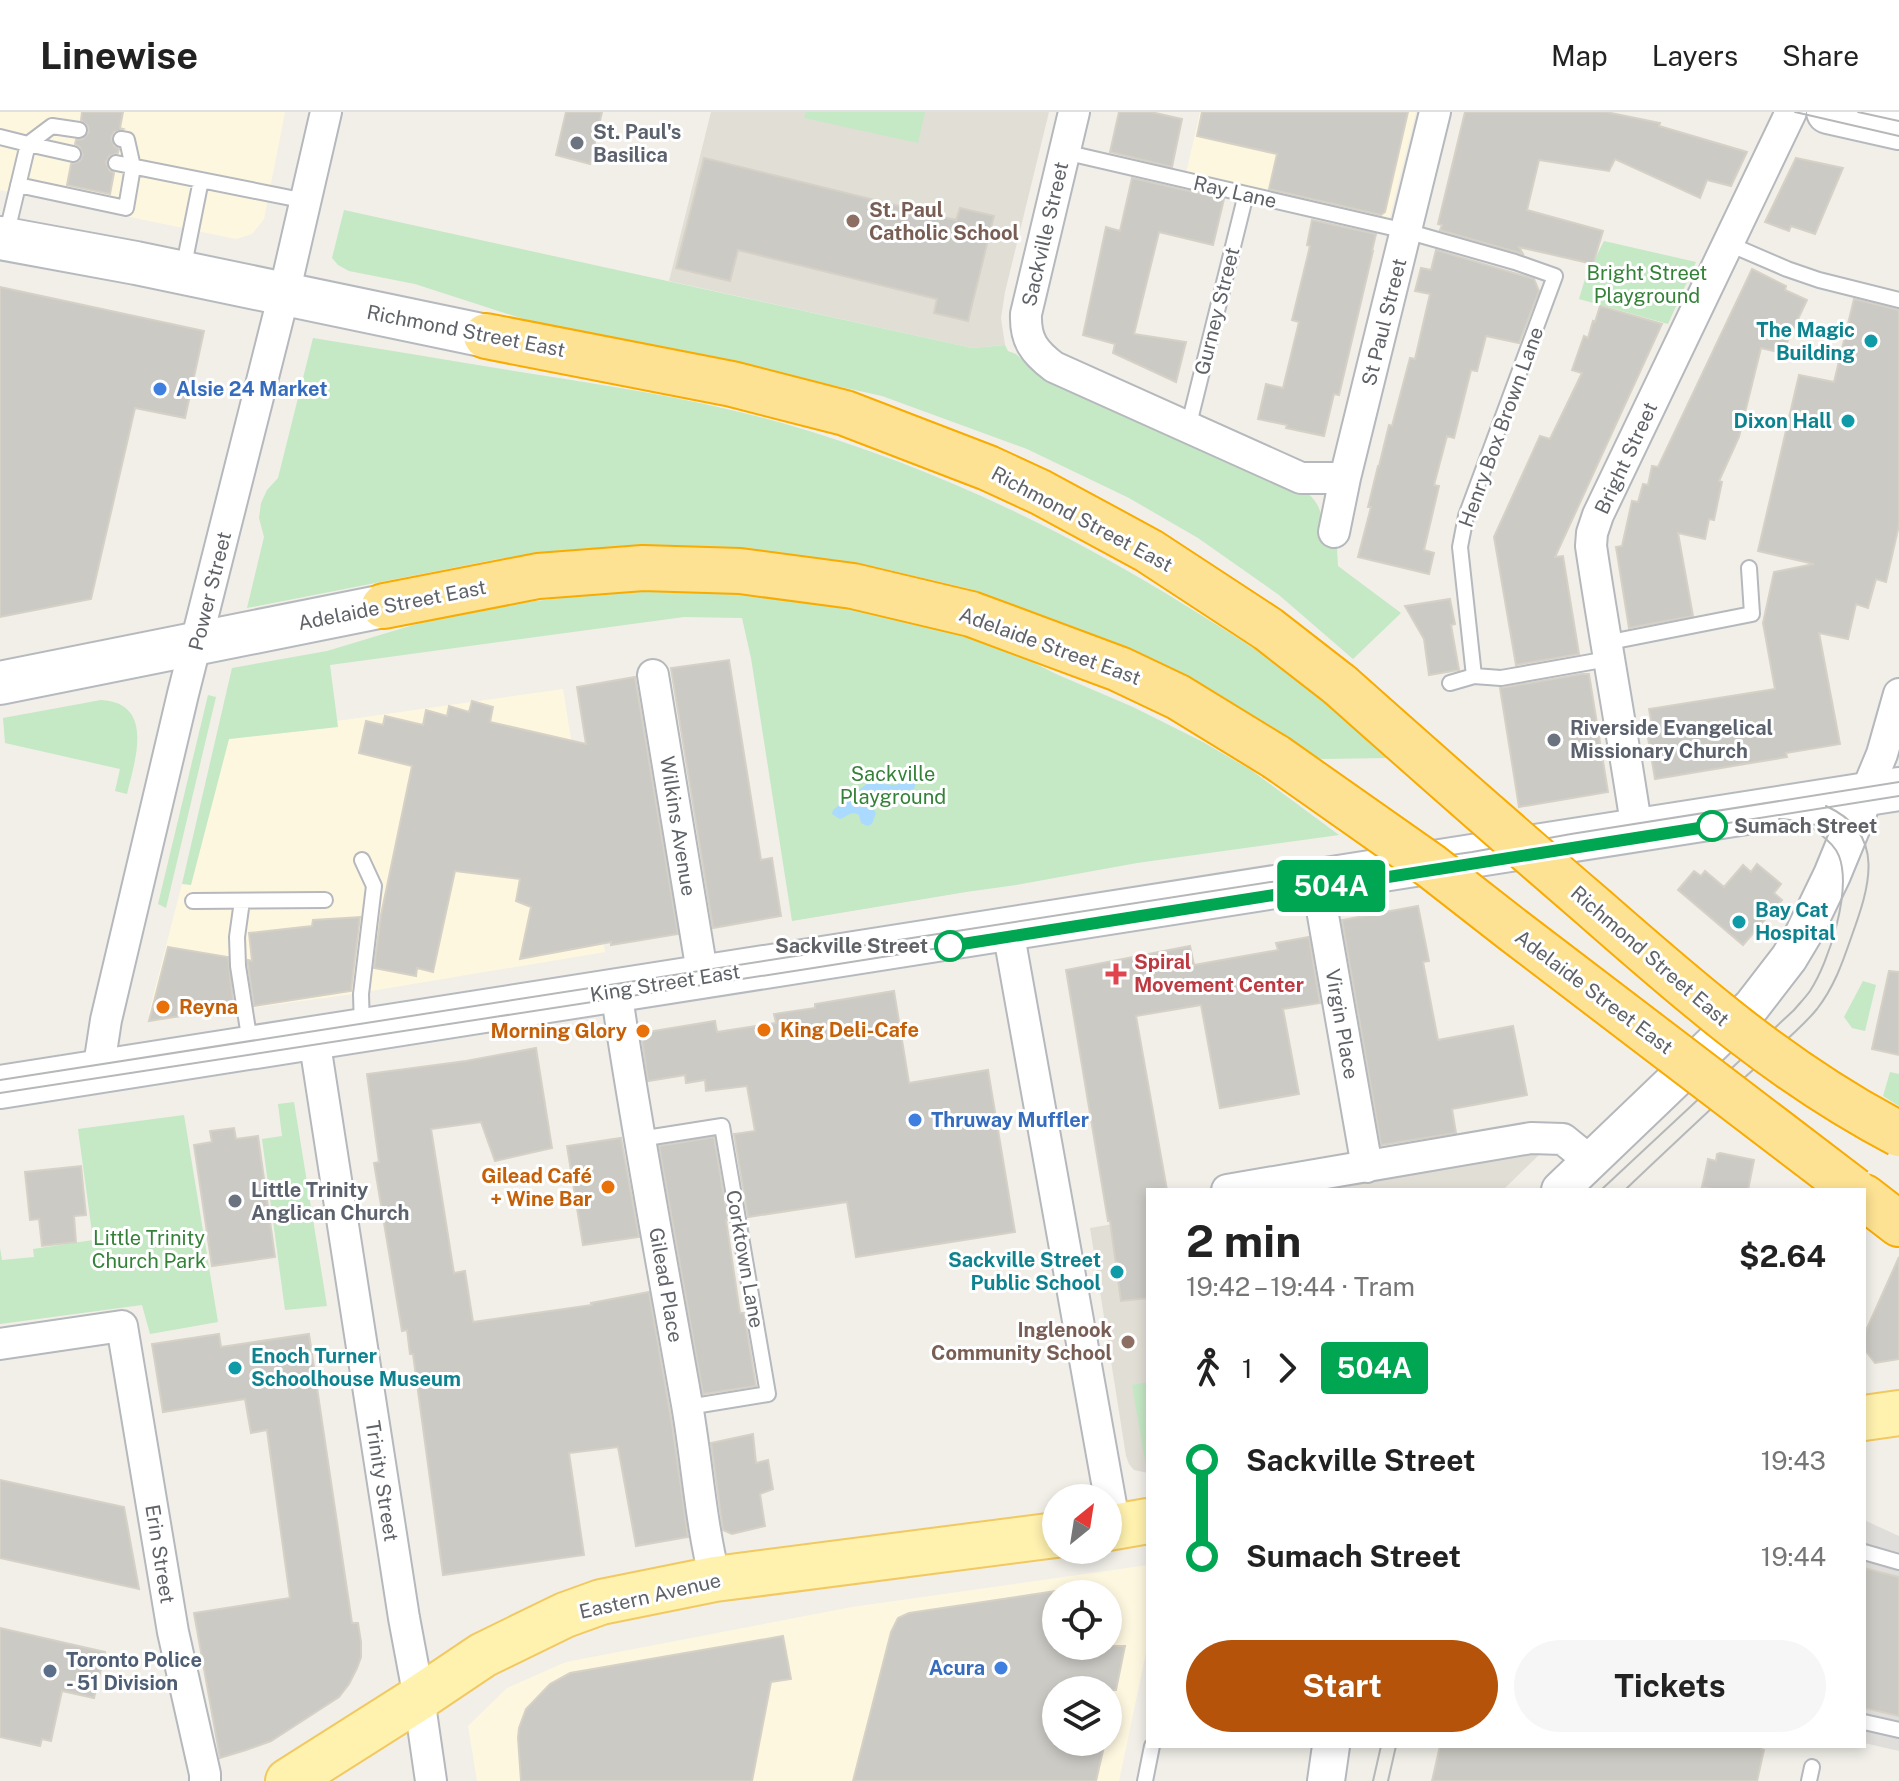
<!DOCTYPE html>
<html lang="en">
<head>
<meta charset="utf-8">
<style>
	:root { --surface:#fff; --page:#f6f6f6; --text:#222; --muted:#767676; --line:#e0e0e0; --accent:#b45309 }
	body { margin:0; font-family:"Public Sans",sans-serif; background:var(--page); color:var(--text); height:100vh; display:flex; flex-direction:column; font-size:30px; white-space:nowrap }
	* { box-sizing:border-box; margin:0 }
	p { font-size:26px; color:var(--muted) }
	.icon { flex:none; width:44px; height:44px; fill:none; stroke:currentColor; stroke-width:2; stroke-linecap:round; stroke-linejoin:round }
	.map { position:relative; flex:1; overflow:hidden }
	.sheet { position:absolute; left:1146px; top:1076px; width:720px; height:560px; display:flex; flex-direction:column; background:var(--surface); border-radius:0px; box-shadow:0 4px 12px #0003 }
	.sheet>* { flex:none }
	.badge { padding:0 16px; border-radius:6px; font-size:28px; line-height:52px }
	.needle { width:52px; rotate:30deg }
	.controls { position:absolute; left:1042px; top:1372px; display:grid; gap:16px }
	.controls a { display:grid; place-items:center; width:80px; height:80px; border-radius:50%; background:var(--surface); box-shadow:0 4px 12px #0003; font-size:40px }
	.map>.badge { position:absolute; translate:-50% -50%; box-shadow:0 0 0 4px #fff }
	.legs { display:flex; align-items:center; gap:12px; height:88px; padding:0 40px; font-size:26px }
	.legs p { margin-inline-start:auto }
	.summary { display:flex; align-items:center; justify-content:space-between; height:136px; padding:0 40px }
	h1 { font-size:44px; font-weight:700; line-height:60px }
	.primary-button { display:flex; gap:16px; margin-top:auto; padding:16px 40px }
	.primary-button a { flex:1; height:92px; border-radius:48px; background:var(--accent); color:#fff; font-size:32px; font-weight:700; line-height:92px; text-align:center }
	.primary-button a+a { background:var(--page); color:var(--text) }
	ul { padding:0 40px; list-style:none }
	li { display:flex; align-items:center; gap:28px; height:96px; font-size:30px }
	li i { display:grid; place-items:center; width:12px; height:100%; margin:0 10px; background:currentColor }
	li i::after { content:''; width:20px; height:20px; margin:-10px; border:6px solid; border-radius:50%; background:var(--surface) }
	li p { margin-inline-start:auto }
	li:first-child i { background:linear-gradient(#0000 50%,currentColor 0) }
	li:last-child i { background:linear-gradient(currentColor 50%,#0000 0) }
	header { display:flex; align-items:center; gap:48px; box-sizing:border-box; height:112px; padding:0 40px; background:var(--surface); border-bottom:2px solid var(--line) }
	header strong { font-size:38px }
	nav { display:flex; gap:44px; margin-inline-start:auto; font-size:28px }
	.map>svg:first-child { display:block }
</style>
</head>
<body>
<header>
<strong>Linewise</strong>
<nav><a>Map</a><a>Layers</a><a>Share</a></nav>
</header>
<div class="map">
<svg width="1899" height="1669" viewBox="0 0 1899 1669">
	<rect width="100%" height="100%" fill="#f1efe8"/>
	<path fill="#fef7e0" fill-rule="evenodd" d="M0 0H285L264 107 252 122 236 127 0 78Z
		M1200 0H1416L1389 108 1186 62Z
		M563 577 605 840 353 882 156 909 152 907 149 900 182 772H191L229 627 337 615V609Z
		M1148 1453V1531L1119 1669H477L468 1614 507 1576 566 1550 852 1495ZM1056 1482H1108V1534H1056ZM1056 1578H1108V1630H1056Z"/>
	<path fill="#e0deda" d="M1864 1408 1899 1424V1639L1864 1631Z"/>
	<path fill="#e1ded6" d="M711 0H1049L1005 180 1001 206 1005 233 972 236 669 169Z
		M1543 1039 1503 1078H1311Z
		M1148 1106V1361L1134 1358 1129 1352 1126 1344 1090 1116Z"/>
	<path fill="#c5e8c5" d="M806 0H925L918 31 804 6Z
		M344 98 972 236 1005 233 1008 239 1016 242 1037 262 1307 381C1322 393 1322 405 1323 423L1337 436 1338 454 1401 501 1353 547 1279 483 1198 426 1129 386 1027 337 882 284 682 240 542 213 415 172 349 159 338 153 332 146Z
		M1604 129 1696 150 1668 212 1579 187 1585 167Z
		M313 226C386 238 460 250 533 262 617 275 700 288 782 311 926 352 1061 416 1188 495 1220 515 1253 535 1284 557 1321 584 1355 616 1390 646L1321 647 1141 545 1074 515 970 477 872 454 693 436 558 440 498 447 247 496 264 425 259 406 261 391 267 378 278 366Z
		M674 476 750 481 907 505 992 529 1056 562 1133 595 1203 630 1251 658 1339 723 1137 751 1016 773 966 780 792 809 751 546 742 506 684 505 330 553 338 615 229 627 191 773 182 772 232 556 327 539 433 507 503 493 584 483Z
		M208 583 216 585 166 796 158 792Z
		M101 588C155 591 135 648 127 682L115 679 120 657 5 631 3 606Z
		M1863 869 1876 873 1865 919 1852 916 1844 905Z
		M1890 960 1899 962V994L1883 984Z
		M294 990 327 1194 285 1198 262 1027 282 1024 278 992Z
		M184 1003 218 1210 150 1222 142 1193 0 1212V1136L2 1148 34 1145 33 1137 93 1128 78 1017Z
		M1148 1270V1361H1147L1132 1273Z"/>
	<path fill="#aadaff" d="M909 667 916 670 914 677 903 680 885 696 877 692C875 685 878 681 871 677L864 681 862 689 870 693 876 701 872 712 867 714 861 711 859 703C851 698 847 705 840 707L832 702 833 698 868 671 896 673Z"/>
	<path fill="#cccac5" stroke="#d6d1c6" stroke-width="2" d="M82 0H123L120 16 123 17 114 20 111 26 114 34 119 37 118 41 109 44 106 50 109 58 114 61 110 82 67 73 71 52 80 49 83 43 80 35 75 32 76 28 83 27 89 20 88 14 81 8Z
		M566 0H602L590 52 556 43Z
		M1119 0H1151L1182 7 1172 55 1110 40Z
		M1202 0H1408L1385 100 1381 103 1269 77 1277 42 1197 24Z
		M1465 0H1606L1660 11 1659 14 1747 40 1731 74 1707 68 1700 86 1615 47 1609 59 1539 48 1527 98 1603 119 1593 152 1519 135 1523 142 1440 118 1442 113 1438 112Z
		M704 46 956 108 960 96 994 104 968 209 934 201 937 187 738 138 730 169 676 156Z
		M1796 46 1843 56 1815 122 1791 114 1789 119 1765 110Z
		M1132 66 1224 87 1213 133 1159 120 1134 222 1186 230 1176 270 1113 241 1115 232 1083 223 1106 115 1120 119Z
		M1312 108 1376 122 1372 139H1373L1339 283 1334 282 1324 324 1286 316 1287 313 1258 307 1266 272 1283 276 1299 210 1292 208 1310 134 1307 133Z
		M1436 138 1534 167 1539 179 1519 231 1486 224 1477 259 1471 258 1454 326 1447 324 1434 373 1439 374 1424 438 1434 441 1429 462 1358 445 1371 395H1368L1378 354H1379L1389 313 1392 314 1410 246 1415 247 1430 182 1415 179 1421 156 1431 158Z
		M1752 157 1786 174 1785 178 1807 188 1782 241 1761 236 1739 325 1719 369 1722 370 1714 408 1709 407 1705 427 1678 421 1693 504 1629 516 1616 435 1622 434 1632 389 1638 390 1643 372 1648 373 1652 354 1658 355Z
		M0 175 204 219 185 306 135 296 91 487 0 505Z
		M1854 187 1899 198V413L1886 470 1876 467 1868 496 1856 492 1848 527 1819 521 1840 632 1786 641 1787 645 1655 667 1647 620 1653 619 1649 597 1775 577 1763 511 1774 460 1814 452 1758 439 1799 263 1834 270Z
		M1600 194 1662 212 1555 445 1563 444 1579 542 1516 553 1494 425 1540 324 1550 327 1582 261 1572 258 1584 224 1588 226 1593 209 1595 210Z
		M1450 487 1455 512 1451 513 1459 558 1429 563 1424 527 1405 494Z
		M729 548 761 748 772 746 781 804 713 816 671 556Z
		M1582 562H1589L1608 680 1519 695 1500 576Z
		M635 565 678 822 611 833V830L520 847 531 795 516 789 520 767 455 759 433 860 417 856 416 864 374 856 381 803 412 654 359 641 366 609 383 613 385 604 423 613 426 598 447 604 449 594 469 600 472 589 493 595 490 610 586 632 577 575Z
		M1757 752 1781 772 1774 781 1782 788 1743 833 1678 778 1694 759 1701 764 1705 759 1724 775 1743 753 1751 760Z
		M1418 794 1429 849 1423 850 1438 928 1513 914 1527 983 1452 997 1456 1021 1381 1033 1342 808Z
		M360 805 351 879 254 894 248 853V848L252 849 249 821 312 814 313 808Z
		M1309 825 1320 891 1283 897 1299 982 1220 996 1201 893 1136 904 1167 1078H1148V1186L1121 1189 1110 1109H1108L1066 858 1190 834 1194 853 1278 838 1276 831Z
		M168 835 228 845 234 896 149 909Z
		M1889 859 1899 860V943L1872 937Z
		M894 879 909 971 988 958 1015 1120 856 1145 847 1090 748 1105 734 1022 755 1019 747 974 706 979 705 968 686 971 685 963 648 969 641 921 715 909 717 920 776 911 774 902 815 896V892Z
		M536 936 552 1036 495 1049 481 1010 431 1017 454 1161 465 1159 473 1210 592 1193 591 1191 649 1180 672 1312 688 1425 636 1434 618 1335 569 1341 584 1443 443 1463 413 1242H410L407 1218 402 1219 374 1051 379 1050 367 962 466 949Z
		M234 1016 236 1027 258 1024 275 1145 212 1154 194 1033 212 1030 210 1019Z
		M714 1025 728 1108H726L740 1201H744L756 1274 703 1282 659 1034Z
		M621 1026 639 1125 583 1133 567 1034Z
		M1720 1041 1754 1048 1748 1078H1716L1702 1075 1708 1047 1716 1049 1717 1042Z
		M81 1054 86 1103 74 1104 76 1130 42 1134 39 1107 30 1108 25 1060Z
		M1899 1145V1247L1875 1251 1864 1237V1223Z
		M219 1222 221 1235 309 1222 352 1511H358L361 1530V1545L357 1556 349 1572 339 1585 271 1629 246 1638 220 1646 194 1501 290 1486 267 1318 251 1321 245 1287 163 1300 152 1232Z
		M753 1322 756 1351 768 1348 773 1377 760 1382 765 1414 732 1422 723 1418 711 1331Z
		M0 1368 124 1395 139 1477 0 1446Z
		M1864 1456 1899 1465V1604L1864 1596Z
		M1056 1479V1534H1125L1116 1578H1056V1630H1105L1096 1669H853L891 1520 898 1506 909 1501Z
		M0 1516 105 1540 94 1586 62 1579 51 1629 42 1627 40 1634 0 1625Z
		M783 1524 791 1567 771 1570 752 1669H521L518 1626 519 1616 526 1597 550 1572 570 1561Z
		M1440 1634H1762L1761 1637 1764 1638 1757 1669H1432Z"/>
	<g fill="none" stroke-linecap="round" stroke-linejoin="round">
		<defs>
			<path id="service" d="M0 25 28 32 6 124
				M28 32 52 14 79 18
				M28 32 73 42
				M1064 40 1406 119 1515 150 1555 164 1466 404 1460 435 1474 564
				M116 51 306 89
				M18 73 126 96 133 55 127 28 121 27
				M1729 132 1787 157 1819 168 1899 188
				M183 158 201 68
				M1188 316 1246 82
				M1605 531 1752 502 1749 456
				M1450 571 1474 564 1501 566 1608 547
				M362 748 374 774 361 882 362 916
				M193 789 325 788
				M242 789 237 825 238 854 250 931
				M640 1027 722 1014 768 1282 688 1295
				M1864 1440 1899 1450
				M1864 1610 1899 1618
				M1145 1669 1152 1634
				M1809 1669 1812 1655"/>
			<path id="minor" d="M1074 0 1026 202C1025 228 1034 240 1054 255L1301 366H1345
				M1334 420 1345 366 1435 0
				M653 563 703 866
				M1865 683 1882 642 1899 582
				M1637 719C1623 624 1605 529 1591 434L1592 421 1598 403 1791 0
				M1317 769 1367 1055
				M1008 818 1115 1415
				M616 878C636 1015 662 1151 686 1287 697 1347 700 1408 715 1467
				M314 926 404 1506 419 1586 431 1669
				M98 960 106 908 183 582 284 182 326 0
				M1227 1078 1531 1026 1563 1027 1590 1049
				M0 1232 122 1214 173 1520 205 1662V1669"/>
			<path id="tertiary" d="M1560 1078 1752 894 1789 846 1804 821 1832 763 1865 683
				M1326 1669 1331 1634"/>
			<path id="secondary" d="M1828 0 1899 16
				M0 126 136 151 486 224
				M0 571 384 494
				M0 975 1899 677"/>
			<path id="primary" d="M1864 1306 1899 1301
				M1108 1416 1148 1409
				M288 1669 419 1586 483 1543 565 1503 601 1490 715 1467 1056 1423"/>
			<path id="motorway" d="M486 224 732 272 845 301 988 356 1040 380 1149 439 1268 517 1340 573
				M384 494 538 464 643 456 740 459 853 474 971 502 1119 557 1178 585 1276 645
				M1864 1085 1899 1112"/>
		</defs>
		<use href="#service" stroke="#b5b8bc" stroke-width="18"/>
		<use href="#minor" stroke="#b5b8bc" stroke-width="34"/>
		<use href="#tertiary" stroke="#b5b8bc" stroke-width="40"/>
		<use href="#secondary" stroke="#b6babf" stroke-width="46"/>
		<use href="#primary" stroke="#f2c960" stroke-width="48"/>
		<use href="#motorway" stroke="#f9ab00" stroke-width="48"/>
		<use href="#service" stroke="#fff" stroke-width="14"/>
		<use href="#minor" stroke="#fff" stroke-width="30"/>
		<use href="#tertiary" stroke="#fff" stroke-width="36"/>
		<use href="#secondary" stroke="#fff" stroke-width="42"/>
		<use href="#primary" stroke="#fff2af" stroke-width="44"/>
		<use href="#motorway" stroke="#fde293" stroke-width="44"/>
		<path stroke="#b6b7b8" stroke-width="2" d="M1795 0 1899 24
			M1858 0 1899 9
			M0 968 1348 758 1472 740 1571 722 1899 670
			M0 981 807 857 1899 684
			M1601 1078 1794 898C1799 892 1805 886 1810 879 1829 850 1852 778 1839 744 1835 734 1827 728 1819 721 1808 712 1794 707 1779 707
			M1625 1078C1668 1037 1711 997 1755 956 1774 938 1800 918 1817 897 1834 875 1842 852 1851 826 1869 776 1888 722 1826 694
			M1373 1669 1381 1634
			M1388 1669 1396 1634"/>
		<defs>
			<path id="motorway-bridge" d="M1340 573C1423 647 1507 721 1592 794 1690 880 1782 961 1899 1022
				M1276 645 1431 754 1513 818 1854 1078"/>
		</defs>
		<use href="#motorway-bridge" stroke="#f9ab00" stroke-width="48" stroke-linecap="butt"/>
		<use href="#motorway-bridge" stroke="#fde293" stroke-width="44"/>
	</g>
	<g fill="none" stroke-linecap="round" stroke-linejoin="round">
		<defs>
			<path id="line-1" d="M950 834 1712 714"/>
		</defs>
		<use href="#line-1" stroke="#fff" stroke-width="18"/>
		<use href="#line-1" stroke="#00a651" stroke-width="12"/>
	</g>
	<g fill="#6b7280" stroke="#fff" stroke-width="3">
		<circle cx="577" cy="31" r="8"/>
		<circle cx="1554" cy="628" r="8"/>
		<circle cx="235" cy="1089" r="8"/>
	</g>
	<g fill="#8d6e63" stroke="#fff" stroke-width="3">
		<circle cx="853" cy="109" r="8"/>
		<circle cx="1128" cy="1230" r="8"/>
	</g>
	<g fill="#0f9aa8" stroke="#fff" stroke-width="3">
		<circle cx="1871" cy="229" r="8"/>
		<circle cx="1848" cy="309" r="8"/>
		<circle cx="1739" cy="810" r="8"/>
		<circle cx="1117" cy="1160" r="8"/>
		<circle cx="235" cy="1256" r="8"/>
	</g>
	<g fill="#3f7fe0" stroke="#fff" stroke-width="3">
		<circle cx="160" cy="277" r="8"/>
		<circle cx="915" cy="1008" r="8"/>
		<circle cx="1001" cy="1556" r="8"/>
	</g>
	<g fill="#fff" stroke="#00a651" stroke-width="4">
		<circle cx="1712" cy="714" r="14"/>
		<circle cx="950" cy="834" r="14"/>
	</g>
	<path fill="#e0444e" stroke="#fff" stroke-width="3" d="M1112 850h8v8h8v8h-8v8h-8v-8h-8v-8h8z"/>
	<g fill="#e8710a" stroke="#fff" stroke-width="3">
		<circle cx="163" cy="895" r="8"/>
		<circle cx="764" cy="918" r="8"/>
		<circle cx="643" cy="919" r="8"/>
		<circle cx="608" cy="1075" r="8"/>
	</g>
	<circle fill="#5c6f8a" stroke="#fff" stroke-width="3" cx="50" cy="1559" r="8"/>
	<g text-anchor="middle" stroke-width="6" stroke-linejoin="round" paint-order="stroke">
		<g font-size="20" font-weight="bold" fill="#5b616d" stroke="#fff" text-anchor="start">
			<text x="593" y="27">St. Paul's<tspan x="593" dy="23">Basilica</tspan></text>
			<text x="1570" y="623">Riverside Evangelical<tspan x="1570" dy="23">Missionary Church</tspan></text>
			<text x="251" y="1085">Little Trinity<tspan x="251" dy="23">Anglican Church</tspan></text>
		</g>
		<g font-size="20" fill="#5f6368" stroke="#fff">
			<text transform="translate(1235 80) rotate(13)" y="7">Ray Lane</text>
			<text transform="translate(1045 122) rotate(-77)" y="7">Sackville Street</text>
			<text transform="translate(1217 199) rotate(-76)" y="7">Gurney Street</text>
			<text transform="translate(1384 210) rotate(-76)" y="7">St Paul Street</text>
			<text transform="translate(466 219) rotate(11)" y="7">Richmond Street East</text>
			<text transform="translate(1501 315) rotate(-70)" y="7">Henry Box Brown Lane</text>
			<text transform="translate(1626 346) rotate(-65)" y="7">Bright Street</text>
			<text transform="translate(1082 407) rotate(28)" y="7">Richmond Street East</text>
			<text transform="translate(210 479) rotate(-76)" y="7">Power Street</text>
			<text transform="translate(392 493) rotate(-11)" y="7">Adelaide Street East</text>
			<text transform="translate(1050 534) rotate(20)" y="7">Adelaide Street East</text>
			<text transform="translate(678 714) rotate(81)" y="7">Wilkins Avenue</text>
			<text transform="translate(1650 844) rotate(41)" y="7">Richmond Street East</text>
			<text transform="translate(665 871) rotate(-9)" y="7">King Street East</text>
			<text transform="translate(1594 880) rotate(37)" y="7">Adelaide Street East</text>
			<text transform="translate(1342 912) rotate(80)" y="7">Virgin Place</text>
			<text transform="translate(745 1147) rotate(80)" y="7">Corktown Lane</text>
			<text transform="translate(666 1173) rotate(80)" y="7">Gilead Place</text>
			<text transform="translate(382 1369) rotate(81)" y="7">Trinity Street</text>
			<text transform="translate(160 1442) rotate(81)" y="7">Erin Street</text>
			<text transform="translate(650 1484) rotate(-13)" y="7">Eastern Avenue</text>
		</g>
		<g font-size="20" font-weight="bold" fill="#785e54" stroke="#fff" text-anchor="start">
			<text x="869" y="105">St. Paul<tspan x="869" dy="23">Catholic School</tspan></text>
			<text x="1112" y="1225" text-anchor="end">Inglenook<tspan x="1112" dy="23">Community School</tspan></text>
		</g>
		<g font-size="20" fill="#348238" stroke="#fff">
			<text x="1647" y="168">Bright Street<tspan x="1647" dy="23">Playground</tspan></text>
			<text x="893" y="669">Sackville<tspan x="893" dy="23">Playground</tspan></text>
			<text x="149" y="1133">Little Trinity<tspan x="149" dy="23">Church Park</tspan></text>
		</g>
		<g font-size="20" font-weight="bold" fill="#0d838f" stroke="#fff" text-anchor="end">
			<text x="1855" y="225">The Magic<tspan x="1855" dy="23">Building</tspan></text>
			<text x="1832" y="316">Dixon Hall</text>
			<text x="1755" y="805" text-anchor="start">Bay Cat<tspan x="1755" dy="23">Hospital</tspan></text>
			<text x="1101" y="1155">Sackville Street<tspan x="1101" dy="23">Public School</tspan></text>
			<text x="251" y="1251" text-anchor="start">Enoch Turner<tspan x="251" dy="23">Schoolhouse Museum</tspan></text>
		</g>
		<g font-size="20" font-weight="bold" fill="#366cbe" stroke="#fff" text-anchor="start">
			<text x="176" y="284">Alsie 24 Market</text>
			<text x="931" y="1015">Thruway Muffler</text>
			<text x="985" y="1563" text-anchor="end">Acura</text>
		</g>
		<g font-size="20" font-weight="bold" fill="#5f6368" stroke="#fff" text-anchor="start">
			<text x="1734" y="721">Sumach Street</text>
			<text x="928" y="841" text-anchor="end">Sackville Street</text>
		</g>
		<g font-size="20" font-weight="bold" fill="#be3a42" stroke="#fff" text-anchor="start">
			<text x="1134" y="857">Spiral<tspan x="1134" dy="23">Movement Center</tspan></text>
		</g>
		<g font-size="20" font-weight="bold" fill="#c56008" stroke="#fff" text-anchor="start">
			<text x="179" y="902">Reyna</text>
			<text x="780" y="925">King Deli-Cafe</text>
			<text x="627" y="926" text-anchor="end">Morning Glory</text>
			<text x="592" y="1071" text-anchor="end">Gilead Café<tspan x="592" dy="23">+ Wine Bar</tspan></text>
		</g>
		<g font-size="20" font-weight="bold" fill="#4e5e75" stroke="#fff" text-anchor="start">
			<text x="66" y="1555">Toronto Police<tspan x="66" dy="23">- 51 Division</tspan></text>
		</g>
	</g>
</svg>
<div class="controls">
<a><svg class="needle" viewBox="-14 -14 28 28"><path d="M0-13l5 13h-10z" fill="#e53935"/><path d="M0 13l5-13h-10z" fill="#767676"/></svg></a>
<a><svg class="icon" aria-label="locate" viewBox="0 0 24 24"><circle cx="12" cy="12" r="6"/><path d="M12 2v4M12 18v4M2 12h4M18 12h4"/></svg></a>
<a><svg class="icon" aria-label="layers" viewBox="0 0 24 24"><path d="M12 4l9 5-9 5-9-5zM3 14l9 5 9-5"/></svg></a>
</div>
<b class="badge" style="left:1331px;top:774px;background:#00a651;color:#fff">504A</b>
<section class="sheet">
<div class="summary"><div><h1>2 min</h1><p>19:42 – 19:44 · Tram</p></div><b>$2.64</b></div>
<div class="legs"><svg class="icon" aria-label="walk" viewBox="0 0 24 24"><circle cx="13" cy="4" r="2"/><path d="M13 8l-2 6 4 7M11 14l-3 7M7 12l3-4h3l4 4"/></svg>1<svg class="icon" aria-label="forward" viewBox="0 0 24 24"><path d="M9 5l7 7-7 7"/></svg><b class="badge" style="background:#00a651;color:#fff">504A</b></div>
<ul>
<li><i style="color:#00a651"></i><b>Sackville Street</b><p>19:43</p></li>
<li><i style="color:#00a651"></i><b>Sumach Street</b><p>19:44</p></li>
</ul>
<div class="primary-button"><a>Start</a><a>Tickets</a></div>
</section>
</div>
</body>
</html>
